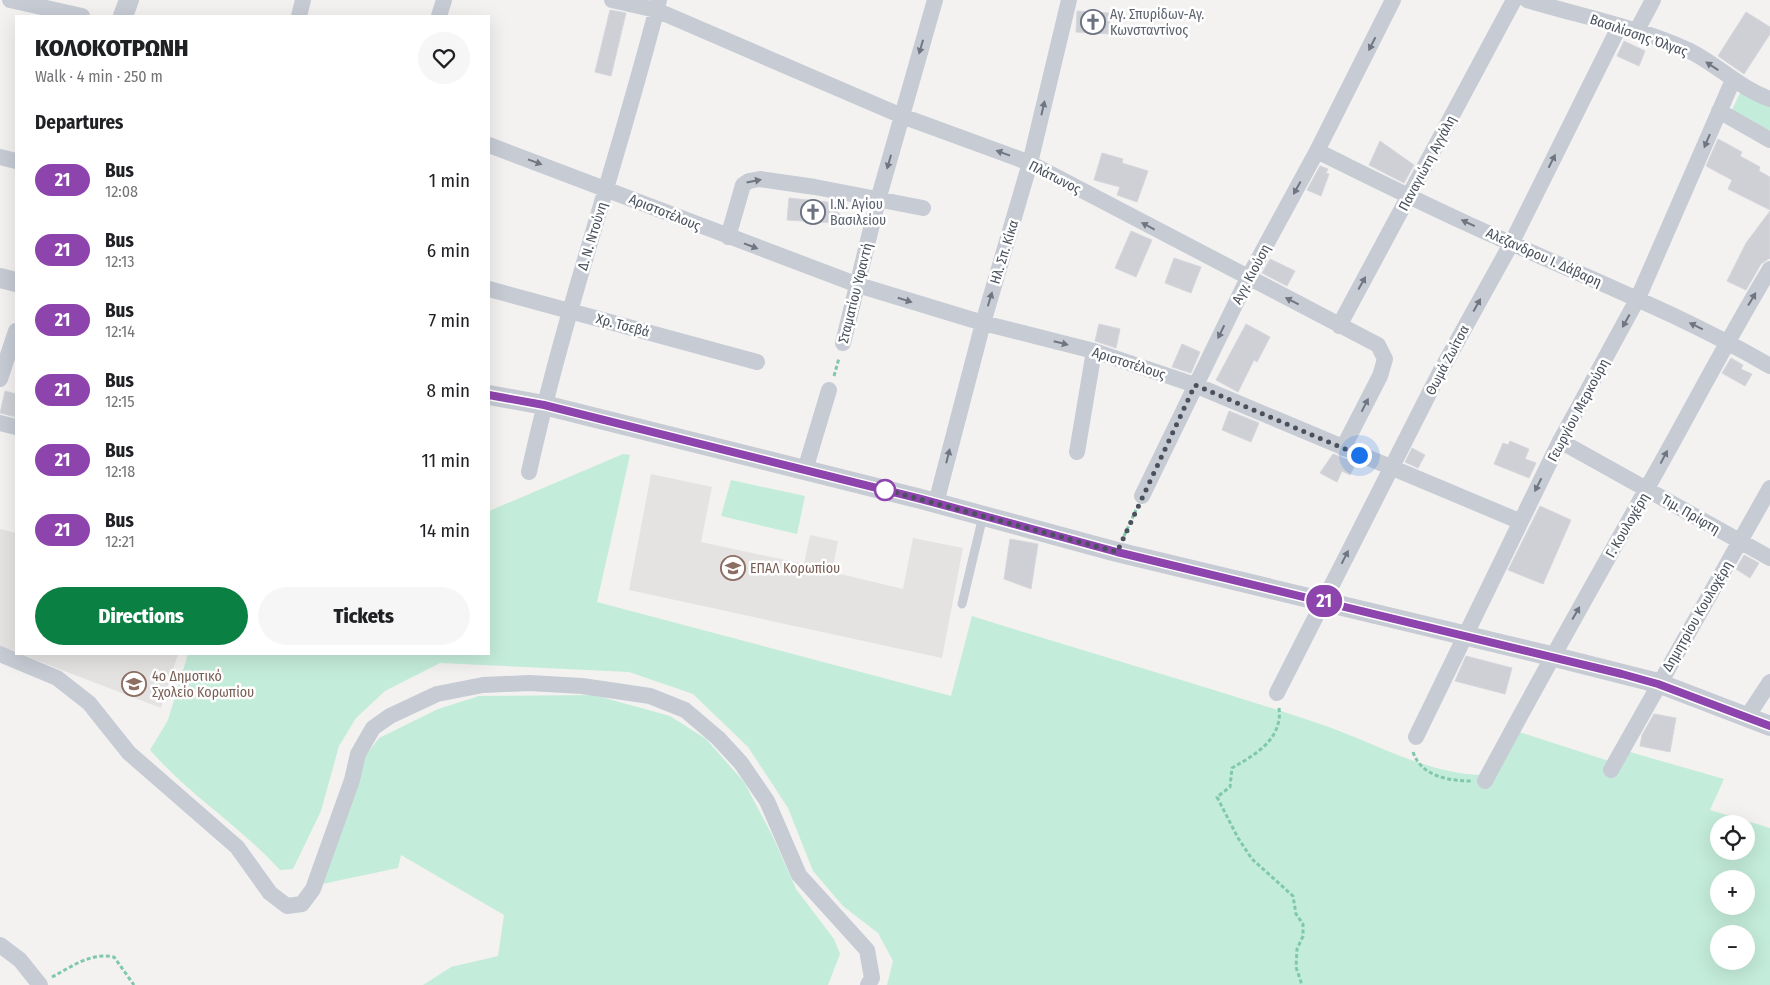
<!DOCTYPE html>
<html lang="en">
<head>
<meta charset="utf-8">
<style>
	:root { --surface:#fff; --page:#f6f6f6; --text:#202124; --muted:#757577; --accent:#0b8043 }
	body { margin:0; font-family:"Fira Sans Condensed",sans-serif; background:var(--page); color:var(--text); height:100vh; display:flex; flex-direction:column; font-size:19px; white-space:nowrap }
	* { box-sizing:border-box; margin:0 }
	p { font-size:16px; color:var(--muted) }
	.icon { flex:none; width:28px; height:28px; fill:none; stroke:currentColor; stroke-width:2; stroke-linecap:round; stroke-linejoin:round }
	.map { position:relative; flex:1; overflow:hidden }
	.drawer { position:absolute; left:15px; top:15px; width:475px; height:640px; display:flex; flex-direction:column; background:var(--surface); border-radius:0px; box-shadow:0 5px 20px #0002 }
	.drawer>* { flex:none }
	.badge { padding:0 10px; border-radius:16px; font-size:18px; line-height:32px }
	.controls { position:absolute; left:1710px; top:815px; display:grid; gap:10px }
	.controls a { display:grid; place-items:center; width:45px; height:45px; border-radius:50%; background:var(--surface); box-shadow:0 5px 20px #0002; font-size:25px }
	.you { position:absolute; width:25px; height:25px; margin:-12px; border:4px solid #fff; border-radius:50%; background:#1a73e8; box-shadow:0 0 0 8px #1a73e833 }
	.map>.badge { position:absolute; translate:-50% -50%; box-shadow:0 0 0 2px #fff }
	h2 { padding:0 20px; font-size:19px; line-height:45px }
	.round { display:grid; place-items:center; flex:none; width:52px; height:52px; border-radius:26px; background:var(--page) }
	.head { display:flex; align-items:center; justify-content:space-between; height:85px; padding:0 20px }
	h1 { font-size:24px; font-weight:800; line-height:38px }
	.cta { display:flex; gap:10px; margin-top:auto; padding:10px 20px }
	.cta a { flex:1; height:58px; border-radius:30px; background:var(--accent); color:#fff; font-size:20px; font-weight:800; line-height:58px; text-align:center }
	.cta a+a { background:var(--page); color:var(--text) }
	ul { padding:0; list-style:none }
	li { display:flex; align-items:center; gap:15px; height:70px; padding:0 20px }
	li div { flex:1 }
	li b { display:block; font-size:19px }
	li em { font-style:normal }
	li .badge { min-width:55px; font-weight:700; text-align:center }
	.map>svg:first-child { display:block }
</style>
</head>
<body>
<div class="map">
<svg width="1770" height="985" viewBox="0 0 1770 985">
	<rect width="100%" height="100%" fill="#f3f2f1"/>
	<path fill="#e4e3e2" d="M651 474 712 487 701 542 804 564 810 535 838 541 832 572 903 589 913 538 963 548 942 658 629 590Z
		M0 529 16 533V652L0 646Z
		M20 654H178L161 708Z"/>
	<path fill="#c4ecda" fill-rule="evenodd" d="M1741 91 1770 105V140L1729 116Z
		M623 454 630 455 597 602 951 696 972 616C1089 653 1207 686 1323 725 1375 743 1425 773 1481 775L1507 728 1609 761 1616 748 1724 779 1710 810 1770 828V985H887L893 961 878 933 843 906 813 871 788 808 748 747 693 694 629 672 440 663 385 691 356 718 339 746 321 811 293 869 280 870C240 826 189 795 150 750L168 720 188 654H489V511ZM1719 824H1746V851H1719ZM1719 879H1746V906H1719ZM1719 934H1746V961H1719Z
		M731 480 805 496 797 534 721 516Z
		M594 695 670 716 706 739 744 782 772 835 796 889 834 939 840 954 828 985H423L451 967 498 956 504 915 401 855 398 868 322 884 366 755 379 738 438 709 479 696Z"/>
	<path fill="#cfd0d5" stroke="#d6d7dc" d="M610 10 626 13 611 76 595 72Z
		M1077 11 1110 13V34L1076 32Z
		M1746 12 1770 27V34L1744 74 1718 56Z
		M1624 41 1645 51 1639 66 1617 56Z
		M1718 139 1742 152 1740 156 1760 167 1759 171 1770 177V210L1728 189 1732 180 1706 166Z
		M1380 141 1414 165 1404 183 1369 165Z
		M1102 153 1123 159 1122 163 1148 171 1137 202 1117 195 1120 187 1094 180Z
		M1320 166 1328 169 1326 173 1329 174 1321 196 1307 190Z
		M789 198 836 203 835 210 840 214V220L835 223 787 220Z
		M1770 211V258L1761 264 1746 290 1727 281 1746 243Z
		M1131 231 1152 240 1136 277 1115 268Z
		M1174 258 1201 267 1191 293 1165 283Z
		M1270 259 1295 271 1287 286 1262 273Z
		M1099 324 1120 329 1116 348 1095 341Z
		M1246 324 1270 337 1257 362 1254 360 1238 392 1216 380Z
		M1182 344 1200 352 1191 373 1172 367Z
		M1731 358 1743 365 1741 369 1752 374 1745 386 1722 373Z
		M5 391 16 394V417L0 413Z
		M1229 411 1259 423 1251 442 1222 430Z
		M1510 441 1529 449 1525 459 1536 463 1529 478 1494 464 1503 443 1508 445Z
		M1412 448 1425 455 1418 468 1405 462Z
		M1333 454 1356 463 1350 475 1342 471 1337 482 1320 473Z
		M1540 506 1571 520 1543 584 1508 570Z
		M1010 539 1038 544 1031 589 1004 579Z
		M1744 555 1759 563 1750 578 1736 569Z
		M1466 656 1512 668 1505 694 1455 681Z
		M1654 714 1676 718 1670 752 1640 746 1642 735Z"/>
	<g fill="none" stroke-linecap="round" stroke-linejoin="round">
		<path stroke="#7fc8af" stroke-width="3" stroke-dasharray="4 2.5" stroke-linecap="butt" d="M834 376 839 358
			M1124 536 1136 510
			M1279 708C1283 739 1255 755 1232 768L1230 787 1217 797 1238 838 1252 859 1293 896 1296 914 1303 924V936L1297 949 1296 967 1302 985
			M1413 752C1421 776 1448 781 1472 781
			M52 977C71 967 91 952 114 957L134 985"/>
		<path stroke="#c6cbd4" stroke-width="9" d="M962 604 983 516"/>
		<path stroke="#c6cbd4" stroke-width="16" d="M10 0 82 16
			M612 0 656 10 902 116 1030 163 1378 345 1385 359 1380 376 1343 448
			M1527 0C1580 16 1637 27 1688 50 1717 64 1739 88 1770 99
			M299 16 303 0
			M439 16 444 0
			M1636 32 1653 0
			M1719 111 1770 140
			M489 145 858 285 983 323 1094 351 1195 385 1519 521
			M1317 151C1382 183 1447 216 1513 244 1600 283 1687 318 1770 366
			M0 157 16 161
			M728 237 743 185 749 181 760 179 815 187 923 208
			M489 289 757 362
			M1339 326 1514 0
			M843 343 878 200 935 0
			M0 379 16 331
			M0 423 16 427
			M1560 441 1770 558
			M1077 452 1094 351
			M805 470 829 390
			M529 472C564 312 619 158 659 0
			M1142 496 1248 278 1317 151 1393 0
			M936 503 983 323 1030 163 1069 0
			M0 654 57 678 89 703 129 753 237 847 270 893 287 906 302 904 313 889 352 780 358 754 373 728 390 716 437 694 483 685 529 683 582 686 650 696 685 710 718 738 741 763 767 801 799 875 867 950 872 978 868 985
			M1277 693 1439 374 1511 244 1619 27
			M1747 717 1770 682
			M1416 737 1560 441 1638 298 1733 80
			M1611 770 1770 488
			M1485 781C1537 683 1592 587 1646 490 1688 416 1726 342 1770 269
			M0 945 20 960 40 985"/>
		<path stroke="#c6cbd4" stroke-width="20" d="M123 16 129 0
			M0 278 16 282
			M489 395 544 405 921 499 1117 552 1551 656 1658 683 1770 726"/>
	</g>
	<defs><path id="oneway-solid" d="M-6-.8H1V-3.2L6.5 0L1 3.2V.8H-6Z" transform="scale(1.25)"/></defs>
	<g fill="#6f7681">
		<use href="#oneway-solid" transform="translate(1372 44) rotate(117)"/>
		<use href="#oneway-solid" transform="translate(921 47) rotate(106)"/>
		<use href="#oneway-solid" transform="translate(1712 66) rotate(-147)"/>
		<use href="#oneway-solid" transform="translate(1043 108) rotate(-77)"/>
		<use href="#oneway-solid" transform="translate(1707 141) rotate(113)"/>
		<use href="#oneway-solid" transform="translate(1003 153) rotate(-160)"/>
		<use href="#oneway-solid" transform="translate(1552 161) rotate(-63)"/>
		<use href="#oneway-solid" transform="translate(535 162) rotate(20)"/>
		<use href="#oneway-solid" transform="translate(889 162) rotate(106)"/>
		<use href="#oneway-solid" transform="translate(754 181) rotate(-11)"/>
		<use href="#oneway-solid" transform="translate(1297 188) rotate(119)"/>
		<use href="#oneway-solid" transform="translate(1468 223) rotate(-155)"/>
		<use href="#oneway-solid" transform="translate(1148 226) rotate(-152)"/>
		<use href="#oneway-solid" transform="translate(751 246) rotate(21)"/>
		<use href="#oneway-solid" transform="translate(1362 283) rotate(-61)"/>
		<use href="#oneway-solid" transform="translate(990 299) rotate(-73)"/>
		<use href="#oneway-solid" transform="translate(1752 299) rotate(-59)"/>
		<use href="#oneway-solid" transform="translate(905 300) rotate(17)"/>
		<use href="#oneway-solid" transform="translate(1292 301) rotate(-153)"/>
		<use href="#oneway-solid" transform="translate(1477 305) rotate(-61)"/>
		<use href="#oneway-solid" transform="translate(1626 321) rotate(119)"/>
		<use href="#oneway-solid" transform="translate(1696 326) rotate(-154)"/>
		<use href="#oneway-solid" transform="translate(1221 332) rotate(116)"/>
		<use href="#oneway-solid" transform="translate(1061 343) rotate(14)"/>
		<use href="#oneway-solid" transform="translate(1365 405) rotate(-63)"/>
		<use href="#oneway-solid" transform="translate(948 456) rotate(-76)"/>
		<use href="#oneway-solid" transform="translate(1664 457) rotate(-62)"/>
		<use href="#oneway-solid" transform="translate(1538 485) rotate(117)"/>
		<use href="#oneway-solid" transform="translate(1345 557) rotate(-63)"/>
		<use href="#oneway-solid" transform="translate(1576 613) rotate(-60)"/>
	</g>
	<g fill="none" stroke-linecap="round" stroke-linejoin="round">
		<defs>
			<path id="line" d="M489 395 544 405 921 499 1117 552 1622 674 1658 684 1770 726"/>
		</defs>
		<use href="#line" stroke="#fff" stroke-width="11"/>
		<use href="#line" stroke="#8e44ad" stroke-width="8"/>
		<path stroke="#4a515d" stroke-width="5" stroke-dasharray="0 9" d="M885 490 882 489 1117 552 1195 385 1359 455"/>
	</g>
	<defs>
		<symbol id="church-ring" viewBox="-11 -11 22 22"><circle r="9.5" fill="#fff" stroke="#6b7280" stroke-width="1.5"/><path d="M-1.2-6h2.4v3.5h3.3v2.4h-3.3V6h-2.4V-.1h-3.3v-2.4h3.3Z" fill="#6b7280"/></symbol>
		<symbol id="school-ring" viewBox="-11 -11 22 22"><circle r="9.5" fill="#fff" stroke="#8d6e63" stroke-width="1.5"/><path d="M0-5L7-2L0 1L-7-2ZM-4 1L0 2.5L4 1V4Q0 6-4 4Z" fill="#8d6e63"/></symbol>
	</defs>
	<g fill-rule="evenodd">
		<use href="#church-ring" x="1079" y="8" width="28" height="28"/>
		<use href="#church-ring" x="799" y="198" width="28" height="28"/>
		<use href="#school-ring" x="719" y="554" width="28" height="28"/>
		<use href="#school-ring" x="120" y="670" width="28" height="28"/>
	</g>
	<circle fill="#fff" stroke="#8e44ad" stroke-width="2.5" cx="885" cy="490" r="10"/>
	<g text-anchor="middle" stroke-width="5" stroke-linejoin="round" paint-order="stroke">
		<g font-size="14" fill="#5b616d" stroke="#fff" text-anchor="start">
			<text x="1110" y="19">Αγ. Σπυρίδων-Αγ.<tspan x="1110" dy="16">Κωνσταντίνος</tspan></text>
			<text x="830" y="209">Ι.Ν. Αγίου<tspan x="830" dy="16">Βασιλείου</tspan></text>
		</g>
		<g font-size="14" fill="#4a515d" stroke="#fff">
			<text transform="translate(1639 35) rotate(19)" y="5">Βασιλίσσης Όλγας</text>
			<text transform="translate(1427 163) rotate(-62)" y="5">Παναγιώτη Αγγάλη</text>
			<text transform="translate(1055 177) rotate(27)" y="5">Πλάτωνος</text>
			<text transform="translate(665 212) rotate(22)" y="5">Αριστοτέλους</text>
			<text transform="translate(592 236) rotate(-73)" y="5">Δ. Ν. Ντούνη</text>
			<text transform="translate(1004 252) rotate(-73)" y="5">Ηλ. Σπ. Κίκα</text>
			<text transform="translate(1544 257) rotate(24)" y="5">Αλεζανδρου Ι. Δάβαρη</text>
			<text transform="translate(1251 274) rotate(-62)" y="5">Αγγ. Κιούση</text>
			<text transform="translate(855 293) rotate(-76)" y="5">Σταματίου Υφαντή</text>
			<text transform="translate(623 325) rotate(15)" y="5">Χρ. Τσεβά</text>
			<text transform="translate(1447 360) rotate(-62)" y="5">Θωμά Ζωίτσα</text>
			<text transform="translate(1129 363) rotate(18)" y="5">Αριστοτέλους</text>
			<text transform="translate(1578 410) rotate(-62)" y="5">Γεωργίου Μερκούρη</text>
			<text transform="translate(1691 514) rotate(30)" y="5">Τιμ. Πρίφτη</text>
			<text transform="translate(1627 525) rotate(-60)" y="5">Γ. Κουλοχέρη</text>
			<text transform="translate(1697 616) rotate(-60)" y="5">Δημητρίου Κουλοχέρη</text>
		</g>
		<g font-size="14" fill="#785e54" stroke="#fff" text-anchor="start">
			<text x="750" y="573">ΕΠΑΛ Κορωπίου</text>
			<text x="152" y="681">4ο Δημοτικό<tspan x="152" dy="16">Σχολείο Κορωπίου</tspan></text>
		</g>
	</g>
</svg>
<div class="controls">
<a><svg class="icon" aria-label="locate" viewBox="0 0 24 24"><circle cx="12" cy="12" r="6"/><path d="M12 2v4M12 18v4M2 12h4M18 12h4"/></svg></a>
<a>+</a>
<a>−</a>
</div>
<div class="you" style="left:1359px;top:455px"></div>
<b class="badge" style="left:1324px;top:601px;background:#8e44ad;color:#fff">21</b>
<section class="drawer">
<div class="head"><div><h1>ΚΟΛΟΚΟΤΡΩΝΗ</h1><p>Walk · 4 min · 250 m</p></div><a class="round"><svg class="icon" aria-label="heart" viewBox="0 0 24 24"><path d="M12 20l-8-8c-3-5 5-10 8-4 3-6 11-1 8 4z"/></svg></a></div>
<h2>Departures</h2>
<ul>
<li><span class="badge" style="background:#8e44ad;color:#fff">21</span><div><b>Bus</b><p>12:08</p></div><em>1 min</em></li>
<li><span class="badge" style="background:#8e44ad;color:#fff">21</span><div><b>Bus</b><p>12:13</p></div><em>6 min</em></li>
<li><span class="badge" style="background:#8e44ad;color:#fff">21</span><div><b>Bus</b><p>12:14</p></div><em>7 min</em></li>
<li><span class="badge" style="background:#8e44ad;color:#fff">21</span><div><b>Bus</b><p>12:15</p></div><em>8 min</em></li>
<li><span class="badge" style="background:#8e44ad;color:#fff">21</span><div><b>Bus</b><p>12:18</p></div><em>11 min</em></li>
<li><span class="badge" style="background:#8e44ad;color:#fff">21</span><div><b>Bus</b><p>12:21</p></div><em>14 min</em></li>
</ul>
<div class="cta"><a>Directions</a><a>Tickets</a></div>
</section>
</div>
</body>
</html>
